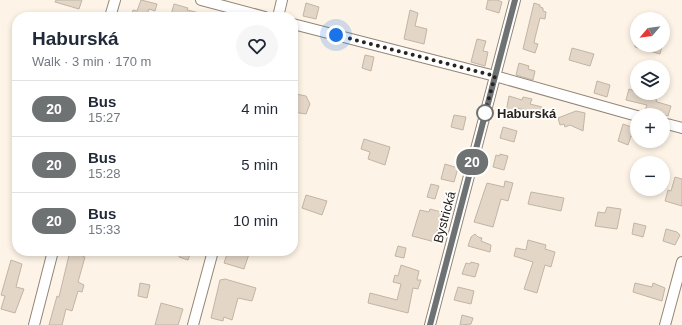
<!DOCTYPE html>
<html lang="en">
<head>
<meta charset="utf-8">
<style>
	:root { --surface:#fff; --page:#f6f6f7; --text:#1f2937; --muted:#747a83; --line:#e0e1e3 }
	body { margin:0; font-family:Helvetica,sans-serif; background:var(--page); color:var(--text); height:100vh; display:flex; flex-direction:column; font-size:15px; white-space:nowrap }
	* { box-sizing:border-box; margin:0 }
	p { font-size:13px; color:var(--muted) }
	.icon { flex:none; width:22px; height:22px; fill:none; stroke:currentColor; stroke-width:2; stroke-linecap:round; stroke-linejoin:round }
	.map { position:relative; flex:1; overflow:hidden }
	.details { position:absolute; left:12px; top:12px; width:286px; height:244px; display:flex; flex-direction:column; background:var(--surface); border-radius:16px; box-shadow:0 2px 6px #0003 }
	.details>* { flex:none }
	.badge { padding:0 8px; border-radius:13px; font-size:14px; line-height:26px }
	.needle { width:26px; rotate:241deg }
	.fabs { position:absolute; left:630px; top:12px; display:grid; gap:8px }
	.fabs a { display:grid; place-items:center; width:40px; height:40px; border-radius:50%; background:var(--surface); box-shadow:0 2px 6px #0003; font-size:20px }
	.you { position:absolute; width:20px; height:20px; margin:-10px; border:3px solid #fff; border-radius:50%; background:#1a73e8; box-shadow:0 0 0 6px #1a73e833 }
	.map>.badge { position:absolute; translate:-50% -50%; box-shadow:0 0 0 2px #fff }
	.round { display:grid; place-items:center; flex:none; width:42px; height:42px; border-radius:21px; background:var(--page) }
	.overview { display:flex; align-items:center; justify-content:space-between; height:68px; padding:0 20px }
	h1 { font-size:19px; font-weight:700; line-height:30px }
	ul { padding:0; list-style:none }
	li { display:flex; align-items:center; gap:12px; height:56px; padding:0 20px; border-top:1px solid var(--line) }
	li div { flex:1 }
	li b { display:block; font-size:15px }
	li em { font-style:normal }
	li .badge { min-width:44px; font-weight:700; text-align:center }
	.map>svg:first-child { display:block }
</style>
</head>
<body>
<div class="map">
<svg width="682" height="325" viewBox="0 0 682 325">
	<rect width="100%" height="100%" fill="#fdf3e6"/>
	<path fill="#e3d6c7" stroke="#c1b5a6" d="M56 0H82L79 9 55 2Z
		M141 0 157 4 155 11 149 9 147 14 152 15V17H131L133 10 137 11Z
		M488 0H497L502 2 499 13 486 9Z
		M306 3 319 7 316 19 303 16Z
		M534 3 540 5V7L543 8V11L546 12 545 19 540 18 535 38 534 43 538 44 535 53 523 49Z
		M174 4 188 8 187 10 204 14V17H177L171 15Z
		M410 10 418 13 415 26 427 29 424 44 404 39Z
		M477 39 486 41 483 51 488 52 485 66 471 62Z
		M635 45H657L662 46 660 54 635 47Z
		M572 48 594 54 590 66 569 60Z
		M365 55 374 57 371 71 362 68Z
		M519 63 529 66 528 69 535 71 533 80 516 75Z
		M597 81 610 85 607 97 594 93Z
		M629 89 637 92 638 95 656 99 657 102 671 106 668 116 645 110 647 105 626 100Z
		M296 94 306 96 310 104 306 114 293 112V96Z
		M509 96 522 100 523 97 532 99 530 104 542 107 540 113 516 108 514 114 506 112Z
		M576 111 585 113 583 131 570 125 565 127 564 124 560 125 558 118Z
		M454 115 466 117 463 130 451 127Z
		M623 124 637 129V138L631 136 628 145 618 141Z
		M503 127 517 131 514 142 500 138Z
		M364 139 390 147 385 165 368 159 370 152 361 149Z
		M500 154 508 156 504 170 493 167 496 155 500 156Z
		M445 164 458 168 454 182 441 179Z
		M675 177 682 179V206L665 201 668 190 671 191Z
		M505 181 513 183 508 201 501 199 493 227 474 222 487 183 504 187Z
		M431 184 439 186 435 199 427 197Z
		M531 192 564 198 561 211 528 204Z
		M306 195 327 201 322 215 302 208Z
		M607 207 621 209 617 229 595 226 598 212 605 213Z
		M430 209 445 213 442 224 439 223 435 242 412 236 420 210 429 212Z
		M634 223 646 226 643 237 632 234Z
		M666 229 677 232 680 235 675 245 663 241Z
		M475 234 478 237 482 238 481 241 491 245 490 252 468 246 471 237Z
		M528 240 546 245 545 249 555 252 551 267 545 265 537 293 524 289 533 262 514 256 516 248 526 250Z
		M398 246 406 248 404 258 395 256Z
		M70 251H85L83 257H85L78 282 84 285 82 292 78 291 72 311 66 309 62 325H49L57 296 59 297Z
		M180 251H191L188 260 179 257Z
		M228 251H239L249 254 244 269 224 263Z
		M11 260 22 264 16 287 24 289 15 313 1 309 5 296 1 295Z
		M471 262 479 264 475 277 462 274 466 263 470 264Z
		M401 265 419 271 417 280H421L418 289 413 288 408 313 368 303 370 293 397 300 401 284 393 282 395 275 398 276Z
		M225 279 256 288 252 301 238 298 232 320 224 317 223 321 211 318 220 280Z
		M140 283 150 285 147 298 138 296Z
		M635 283 652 287 653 283 665 288 662 301 633 292Z
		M458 287 474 291 471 304 454 300Z
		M161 303 183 309 178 325H155Z
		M462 315 473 318 471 324 460 325Z"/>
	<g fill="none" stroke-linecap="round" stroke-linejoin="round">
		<defs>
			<path id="minor" d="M201 0 265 17
				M110 17 115 0
				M278 17 282 0
				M293 24 495 76 637 116
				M663 123 682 128
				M34 325 53 251
				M193 325 213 251
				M430 325 515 0
				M665 325 682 262"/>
		</defs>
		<use href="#minor" stroke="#928678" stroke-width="12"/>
		<use href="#minor" stroke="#fff" stroke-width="10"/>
	</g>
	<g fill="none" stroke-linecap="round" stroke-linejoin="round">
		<defs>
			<path id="line" d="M430 325 515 0"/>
		</defs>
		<use href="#line" stroke="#fff" stroke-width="9"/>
		<use href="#line" stroke="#6f7273" stroke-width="6"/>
		<path stroke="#29241e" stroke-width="4" stroke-dasharray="0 7.2" d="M336 35 495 76 483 120 485 113"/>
	</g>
	<circle fill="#fff" stroke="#6f7273" stroke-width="2" cx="485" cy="113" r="8"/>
	<g text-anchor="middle" stroke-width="3.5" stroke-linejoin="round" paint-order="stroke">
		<g font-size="13" font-weight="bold" fill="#29241e" stroke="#fff" text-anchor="start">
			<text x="497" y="118">Haburská</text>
		</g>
		<g font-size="13" fill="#29241e" stroke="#fff">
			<text transform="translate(444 217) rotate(-75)" y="5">Bystrická</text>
		</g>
	</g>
</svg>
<div class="fabs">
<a><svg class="needle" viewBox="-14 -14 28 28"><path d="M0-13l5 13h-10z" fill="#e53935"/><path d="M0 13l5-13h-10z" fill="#747a83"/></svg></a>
<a><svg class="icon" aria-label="layers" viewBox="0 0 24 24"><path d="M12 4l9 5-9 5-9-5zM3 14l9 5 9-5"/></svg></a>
<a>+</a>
<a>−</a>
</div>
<div class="you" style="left:336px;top:35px"></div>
<b class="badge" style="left:472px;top:162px;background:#6f7273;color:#fff">20</b>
<section class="details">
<div class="overview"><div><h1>Haburská</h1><p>Walk · 3 min · 170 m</p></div><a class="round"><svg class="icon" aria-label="heart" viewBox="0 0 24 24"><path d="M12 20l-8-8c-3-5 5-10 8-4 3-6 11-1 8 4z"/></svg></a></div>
<ul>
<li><span class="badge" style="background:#6f7273;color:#fff">20</span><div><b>Bus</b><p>15:27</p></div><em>4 min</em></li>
<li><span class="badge" style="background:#6f7273;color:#fff">20</span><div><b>Bus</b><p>15:28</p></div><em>5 min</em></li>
<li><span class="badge" style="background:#6f7273;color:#fff">20</span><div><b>Bus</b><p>15:33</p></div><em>10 min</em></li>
</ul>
</section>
</div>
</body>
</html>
